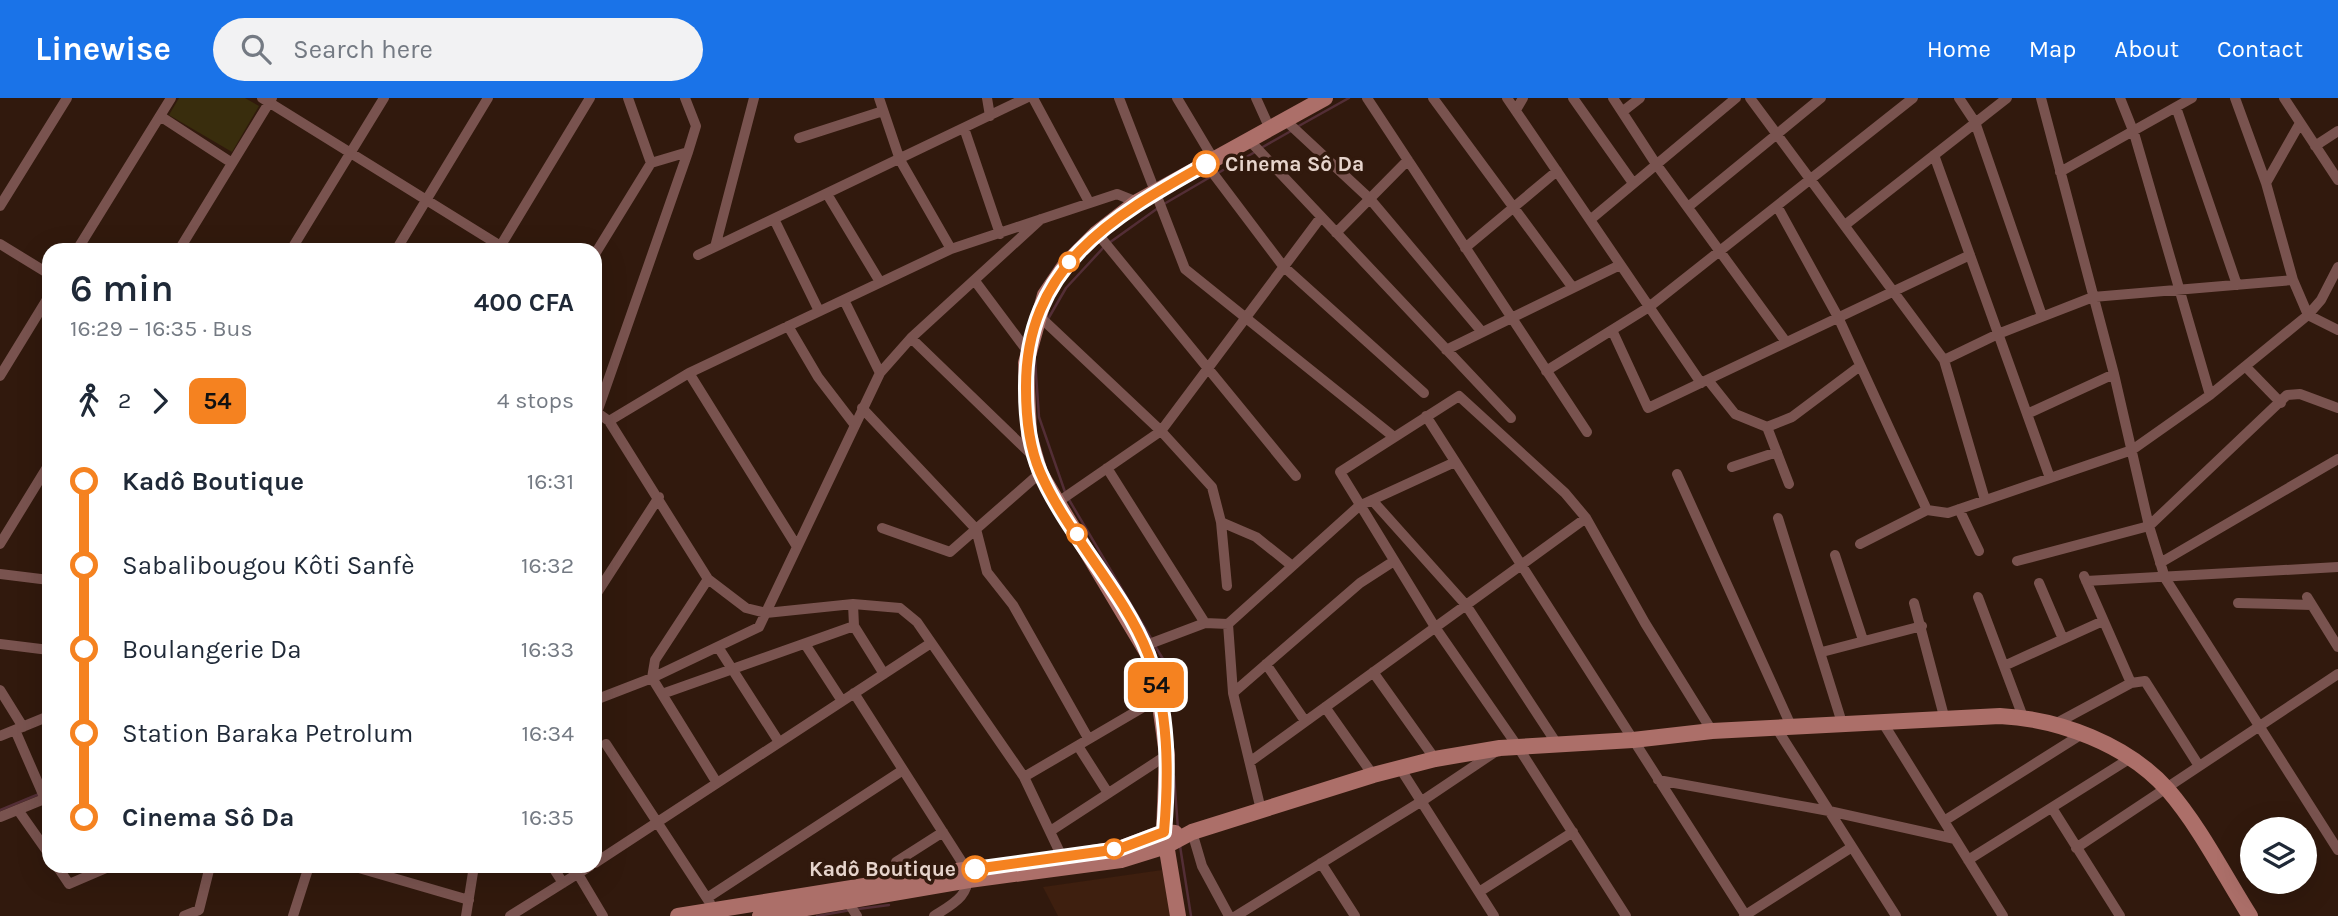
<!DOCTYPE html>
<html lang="en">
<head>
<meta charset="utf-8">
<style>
	:root { --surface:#fff; --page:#f2f2f3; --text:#1f2937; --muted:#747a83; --accent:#1a73e8 }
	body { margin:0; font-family:Karla,sans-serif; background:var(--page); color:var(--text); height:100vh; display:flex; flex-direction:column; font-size:26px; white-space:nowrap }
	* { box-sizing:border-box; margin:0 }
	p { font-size:23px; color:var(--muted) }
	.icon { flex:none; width:38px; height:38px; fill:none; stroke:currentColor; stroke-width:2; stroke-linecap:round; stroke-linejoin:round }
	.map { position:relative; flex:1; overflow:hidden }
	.panel { position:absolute; left:42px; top:145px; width:560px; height:630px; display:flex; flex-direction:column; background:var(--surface); border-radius:21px; box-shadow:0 7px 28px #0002 }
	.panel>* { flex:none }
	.badge { padding:0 14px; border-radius:10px; font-size:24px; line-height:46px }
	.fabs { position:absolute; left:2240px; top:719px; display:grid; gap:14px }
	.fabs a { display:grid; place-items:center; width:77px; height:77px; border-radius:50%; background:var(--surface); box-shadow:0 7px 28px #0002; font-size:35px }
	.map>.badge { position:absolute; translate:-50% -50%; box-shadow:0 0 0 4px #fff }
	.legs { display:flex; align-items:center; gap:10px; height:77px; padding:0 28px; font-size:23px }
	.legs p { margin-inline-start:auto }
	.head { display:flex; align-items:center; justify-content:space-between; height:119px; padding:0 28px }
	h1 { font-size:38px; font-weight:600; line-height:52px }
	ul { padding:0 28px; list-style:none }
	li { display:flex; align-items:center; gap:24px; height:84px; font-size:26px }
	li i { display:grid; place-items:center; width:10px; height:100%; margin:0 9px; background:currentColor }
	li i::after { content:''; width:18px; height:18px; margin:-9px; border:5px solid; border-radius:50%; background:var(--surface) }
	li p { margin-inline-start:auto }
	li:first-child i { background:linear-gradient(#0000 50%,currentColor 0) }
	li:last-child i { background:linear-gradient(currentColor 50%,#0000 0) }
	header { display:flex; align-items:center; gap:42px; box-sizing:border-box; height:98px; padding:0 35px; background:var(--accent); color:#fff }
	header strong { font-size:33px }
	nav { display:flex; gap:38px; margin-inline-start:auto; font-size:24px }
	.search { width:490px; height:63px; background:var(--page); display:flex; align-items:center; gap:18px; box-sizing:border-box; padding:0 24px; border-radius:38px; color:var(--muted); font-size:26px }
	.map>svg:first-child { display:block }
</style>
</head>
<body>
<header>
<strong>Linewise</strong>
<div class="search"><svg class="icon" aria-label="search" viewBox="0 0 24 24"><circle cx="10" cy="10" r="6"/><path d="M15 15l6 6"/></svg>Search here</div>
<nav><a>Home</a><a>Map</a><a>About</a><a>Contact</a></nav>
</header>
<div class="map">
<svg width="2338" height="818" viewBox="0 0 2338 818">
	<rect width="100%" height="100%" fill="#31190d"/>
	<path fill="#3e1f0f" d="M1162 772 1171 818H1058L1043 789Z"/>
	<path fill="#392d0d" d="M179 0H245L259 8 232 54 169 17Z"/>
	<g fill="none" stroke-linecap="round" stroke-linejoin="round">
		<path stroke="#532e36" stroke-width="2.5" d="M1297 29 1349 0
			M1261 50 1291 33
			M1218 75 1255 54
			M1164 106 1212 78
			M1109 145 1158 110
			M1048 221 1066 190 1104 149
			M1035 262 1039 319 1065 394
			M1068 400 1152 542
			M1155 548 1163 561 1167 598
			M1174 678 1178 731
			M0 712 39 696
			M1180 748 1191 818
			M858 811 889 807
			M817 818 851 812"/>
		<path stroke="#79534f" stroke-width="10" d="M262 0 507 152
			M628 0 651 65
			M879 0 900 62 951 151
			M987 0 990 18
			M1033 0 1089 104
			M1119 0 1185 171 1394 339
			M1177 0 1214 62
			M1256 0 1270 31
			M1367 0 1587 334
			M1433 0 1573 190
			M1507 0 1701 285
			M1573 0 1633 85
			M1613 0 1656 66 1786 244
			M1750 0 1944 262 1985 402
			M1959 0 1975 24 2042 218
			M2041 0 2114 276 2149 428 2165 480 2338 752
			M2120 0 2134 35 2210 297
			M2235 0 2266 85 2293 182 2308 217 2338 232
			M2284 0 2338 82
			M2176 9 2237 187
			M1516 12 1523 0
			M1622 14 1640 0
			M160 18 232 65
			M1285 22 1370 101 1482 234
			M964 30 1000 136
			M799 40 883 13
			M1249 42 1511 320
			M2315 48 2338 33
			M1934 57 2050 380
			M1206 66 1283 168 1424 295
			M2060 74 2192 0
			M2266 85 2300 25
			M827 96 880 184
			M0 108 67 0
			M1777 108 1838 219 1927 412 1948 415 2132 352 2210 297 2308 217 2321 202 2338 169
			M1688 109 1821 0
			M774 121 819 213
			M1590 122 1736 0
			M1845 127 2007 0
			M1097 135 1296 378
			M1336 135 1408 62
			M0 146 49 176
			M715 149 754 0
			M1465 150 1557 73
			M77 152 171 0
			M179 152 272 0
			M291 152 384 0
			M396 152 488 0
			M498 152 590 0
			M595 156 651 65 688 54
			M698 157 1026 0
			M975 183 1028 254
			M844 202 880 275
			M1038 217 1161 333 1212 389 1221 424 1227 488
			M788 228 818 279 854 326
			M1612 232 1648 310 1970 157
			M911 240 1035 360
			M1446 252 1620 167
			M1944 262 1998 236 2093 199 2293 182
			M2246 269 2281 305
			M1546 273 1649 209 1913 0
			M689 275 796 447
			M0 278 49 198
			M1708 282 1735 316 1767 329 1792 319 1860 268
			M862 310 976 431 987 474 1013 507 1088 640
			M595 313 609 323 708 481 746 510 766 515 853 506 900 510 917 524 1024 679 1062 759
			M2027 316 2114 276
			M1426 318 1746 818
			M595 320 688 54 696 28 685 0
			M609 323 689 275 951 151 1117 96 1137 104
			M1767 329 1789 386
			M1732 369 1777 354
			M1107 370 1205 525
			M1677 376 1792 630
			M1372 402 1466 507 1557 646
			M1058 404 1161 333 1321 119
			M1959 411 1979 453
			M1778 420 1843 628
			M1221 424 1256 439 1291 467
			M882 430 950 454 1040 375
			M0 446 49 366
			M1860 446 1927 412
			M1835 457 1863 542
			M2017 463 2149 428 2287 297 2300 296 2338 310
			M2160 465 2338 361
			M0 476 49 482
			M2084 478 2131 585
			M708 481 655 562 652 580 717 685
			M2086 483 2338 469
			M2039 485 2063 541
			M595 498 659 399
			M1978 499 2023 619
			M2307 499 2338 549
			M1914 505 1945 622
			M2238 505 2312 507
			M853 506 854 528 884 576
			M0 546 49 552
			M805 546 842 603
			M1144 548 1205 525 1228 526
			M718 549 779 644
			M1822 554 1922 528
			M1266 566 1305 623
			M2004 568 2103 523
			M1373 574 1435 661
			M0 592 23 629
			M854 595 967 772C972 797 953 806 934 818
			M1233 595 1360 485 1394 463
			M662 596 854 528
			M595 602 652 580 759 529 880 275 911 240 1041 121
			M1325 609 1373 677
			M1883 625 2003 818
			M2055 626 2131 585 2145 583 2199 668
			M1777 631 1896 818
			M15 632 45 701
			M0 638 49 618
			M606 646 710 805
			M1078 648 1108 695
			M1251 663 1586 420
			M1400 670 1494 818
			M1024 679 1159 600
			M1658 682 1829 713 1955 741
			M2052 710 2120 818
			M18 712 49 756
			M1261 712 1233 595 1228 526 1359 408 1455 364
			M0 719 49 699
			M1944 723 2082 636
			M1052 732 1167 657
			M1192 734 1202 768 1229 818
			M2076 750 2338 576
			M1968 762 2129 661
			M896 764 943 734
			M595 765 931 545
			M1321 765 1355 818
			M57 768 69 786 111 768
			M352 768 469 802
			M552 768 563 785
			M578 776 603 818
			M1479 794 1573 734
			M707 800 903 672
			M846 801 857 818
			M184 818 199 812 210 768
			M293 818 309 768
			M466 818 474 768
			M510 818 590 768
			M1236 818 1422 703 1495 654
			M1626 818 1518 649 1435 529 1340 374 1459 298 1565 395 1586 420 1645 525 1712 633
			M1744 818 1852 749"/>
		<path stroke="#ac6f69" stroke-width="16" d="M1092 755 1119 751 1164 734 1175 735
			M678 818 976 770
			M760 818 969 782 1121 762 1166 748 1192 734 1373 677 1435 661 1500 650 1633 642 1712 633 2000 618C2059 621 2127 646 2168 692 2200 729 2224 777 2250 818
			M1178 818 1164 734 1167 657 1159 600 1148 556 1040 375 1029 337 1026 265 1045 197 1066 166 1097 135 1137 104 1325 0"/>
	</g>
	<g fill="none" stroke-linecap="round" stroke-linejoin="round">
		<defs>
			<path id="line-1" d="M975 771 1119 751 1164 734C1169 675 1169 612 1148 556 1124 494 1066 435 1040 374 1029 348 1026 319 1026 291 1025 169 1111 119 1206 66"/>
		</defs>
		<use href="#line-1" stroke="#fff" stroke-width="16"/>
		<use href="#line-1" stroke="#f58220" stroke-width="10"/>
	</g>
	<g fill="#fff" stroke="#f58220" stroke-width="3.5">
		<circle cx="1206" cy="66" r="12"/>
		<circle cx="1069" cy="164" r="9"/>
		<circle cx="1077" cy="436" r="9"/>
		<circle cx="1114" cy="751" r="9"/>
		<circle cx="975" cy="771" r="12"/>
	</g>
	<g text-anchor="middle" stroke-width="7" stroke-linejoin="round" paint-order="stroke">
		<g font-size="21" font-weight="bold" fill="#e6d4cc" stroke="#31190d" text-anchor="start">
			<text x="1225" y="73">Cinema Sô Da</text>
			<text x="956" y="778" text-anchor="end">Kadô Boutique</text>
		</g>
	</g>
</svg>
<div class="fabs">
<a><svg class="icon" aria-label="layers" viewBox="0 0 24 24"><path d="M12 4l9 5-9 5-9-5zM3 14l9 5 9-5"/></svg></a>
</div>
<b class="badge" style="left:1156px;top:587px;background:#f58220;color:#111">54</b>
<section class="panel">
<div class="head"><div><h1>6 min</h1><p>16:29 – 16:35 · Bus</p></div><b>400 CFA</b></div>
<div class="legs"><svg class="icon" aria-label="walk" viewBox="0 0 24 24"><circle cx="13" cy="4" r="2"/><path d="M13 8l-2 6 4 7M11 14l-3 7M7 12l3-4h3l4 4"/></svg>2<svg class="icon" aria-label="forward" viewBox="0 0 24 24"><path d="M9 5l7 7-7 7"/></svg><b class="badge" style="background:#f58220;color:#111">54</b><p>4 stops</p></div>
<ul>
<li><i style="color:#f58220"></i><b>Kadô Boutique</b><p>16:31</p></li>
<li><i style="color:#f58220"></i><span>Sabalibougou Kôti Sanfè</span><p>16:32</p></li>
<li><i style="color:#f58220"></i><span>Boulangerie Da</span><p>16:33</p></li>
<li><i style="color:#f58220"></i><span>Station Baraka Petrolum</span><p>16:34</p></li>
<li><i style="color:#f58220"></i><b>Cinema Sô Da</b><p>16:35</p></li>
</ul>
</section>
</div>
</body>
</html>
